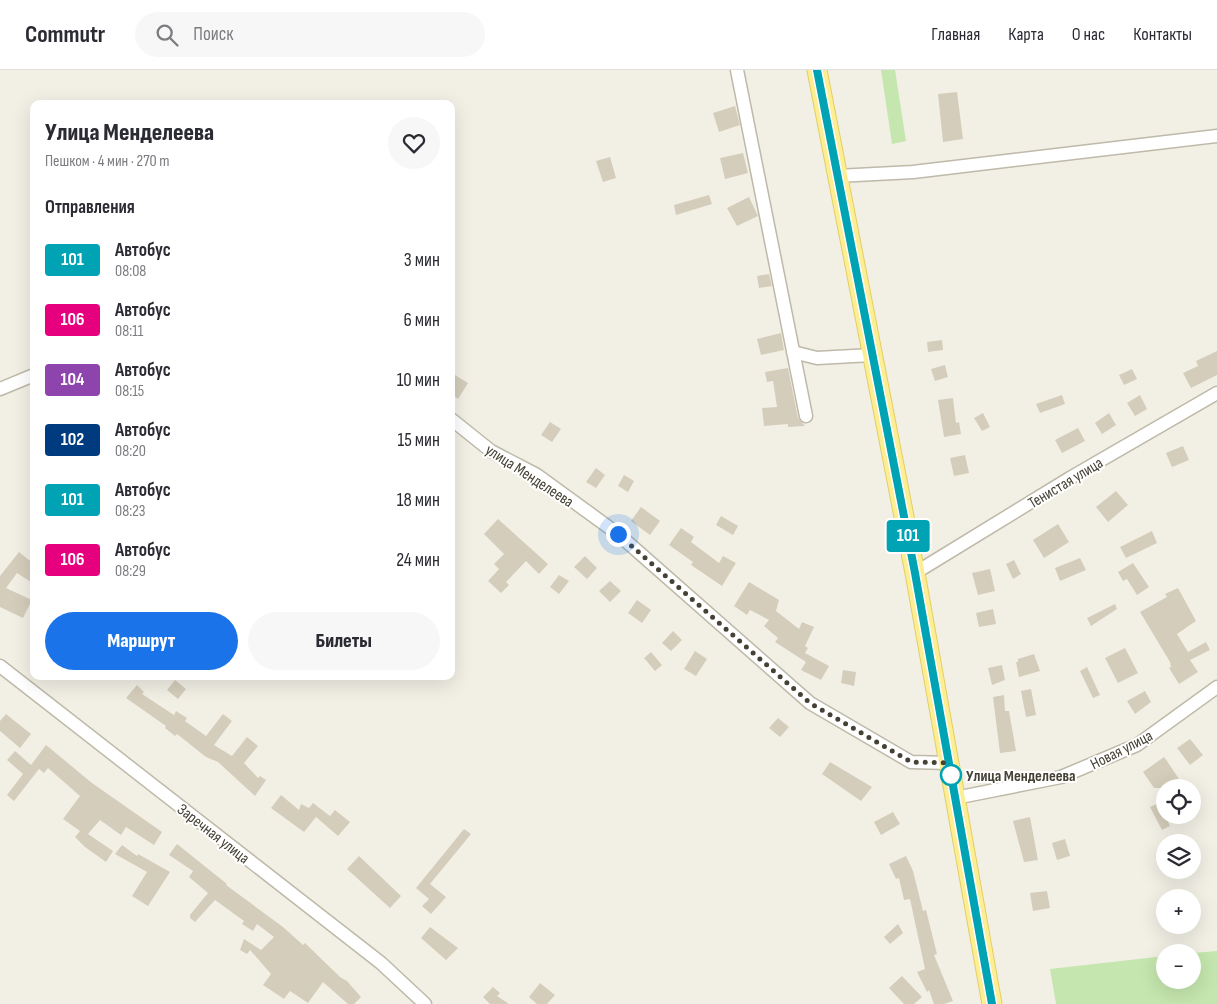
<!DOCTYPE html>
<html lang="ru">
<head>
<meta charset="utf-8">
<style>
	:root { --surface:#fff; --page:#f7f7f7; --text:#2b2b33; --muted:#7c7c81; --line:#e1e1e2; --accent:#1a73e8 }
	body { margin:0; font-family:"Sofia Sans Condensed",sans-serif; background:var(--page); color:var(--text); height:100vh; display:flex; flex-direction:column; font-size:19px; white-space:nowrap }
	* { box-sizing:border-box; margin:0 }
	p { font-size:16px; color:var(--muted) }
	.icon { flex:none; width:28px; height:28px; fill:none; stroke:currentColor; stroke-width:2; stroke-linecap:round; stroke-linejoin:round }
	.map { position:relative; flex:1; overflow:hidden }
	.drawer { position:absolute; left:30px; top:30px; width:425px; height:580px; display:flex; flex-direction:column; background:var(--surface); border-radius:10px; box-shadow:0 5px 20px #0002 }
	.drawer>* { flex:none }
	.badge { padding:0 10px; border-radius:4px; font-size:18px; line-height:32px }
	.buttons { position:absolute; left:1156px; top:709px; display:grid; gap:10px }
	.buttons a { display:grid; place-items:center; width:45px; height:45px; border-radius:50%; background:var(--surface); box-shadow:0 5px 20px #0002; font-size:25px }
	.you { position:absolute; width:25px; height:25px; margin:-12px; border:4px solid #fff; border-radius:50%; background:#1a73e8; box-shadow:0 0 0 8px #1a73e833 }
	.map>.badge { position:absolute; translate:-50% -50%; box-shadow:0 0 0 2px #fff }
	h2 { padding:0 15px; font-size:19px; line-height:45px }
	.round { display:grid; place-items:center; flex:none; width:52px; height:52px; border-radius:26px; background:var(--page) }
	.head { display:flex; align-items:center; justify-content:space-between; height:85px; padding:0 15px }
	h1 { font-size:24px; font-weight:800; line-height:38px }
	.action { display:flex; gap:10px; margin-top:auto; padding:10px 15px }
	.action a { flex:1; height:58px; border-radius:30px; background:var(--accent); color:#fff; font-size:20px; font-weight:800; line-height:58px; text-align:center }
	.action a+a { background:var(--page); color:var(--text) }
	ul { padding:0; list-style:none }
	li { display:flex; align-items:center; gap:15px; height:60px; padding:0 15px }
	li div { flex:1 }
	li b { display:block; font-size:19px }
	li em { font-style:normal }
	li .badge { min-width:55px; font-weight:700; text-align:center }
	header { display:flex; align-items:center; gap:30px; box-sizing:border-box; height:70px; padding:0 25px; background:var(--surface); border-bottom:1px solid var(--line) }
	header strong { font-size:24px }
	nav { display:flex; gap:28px; margin-inline-start:auto; font-size:18px }
	.search { width:350px; height:45px; background:var(--page); display:flex; align-items:center; gap:12px; box-sizing:border-box; padding:0 18px; border-radius:28px; color:var(--muted); font-size:19px }
	.map>svg:first-child { display:block }
</style>
</head>
<body>
<header>
<strong>Commutr</strong>
<div class="search"><svg class="icon" aria-label="search" viewBox="0 0 24 24"><circle cx="10" cy="10" r="6"/><path d="M15 15l6 6"/></svg>Поиск</div>
<nav><a>Главная</a><a>Карта</a><a>О нас</a><a>Контакты</a></nav>
</header>
<div class="map">
<svg width="1217" height="934" viewBox="0 0 1217 934">
	<rect width="100%" height="100%" fill="#f2f0e5"/>
	<path fill="#c5e6ae" d="M881 0H895L906 71 892 74Z
		M1217 881V934H1056L1050 899 1165 886V910H1192L1193 883Z"/>
	<path fill="#d4cdbb" d="M957 22 963 69 943 72 938 24Z
		M735 36 740 55 719 62 713 43Z
		M743 83 748 103 725 109 720 88Z
		M610 87 616 108 603 112 596 91Z
		M709 125 712 134 676 145 674 135Z
		M749 127 758 146 737 156 727 138Z
		M769 204 772 216 759 218 757 206Z
		M781 263 784 280 761 285 757 269Z
		M942 270 943 280 928 282 927 272Z
		M1217 281V305L1191 318 1183 303 1198 296 1196 291Z
		M945 295 948 307 935 311 931 299Z
		M788 298 798 348 805 356 788 357V354L764 356 762 338 777 337 773 311 767 312 765 302Z
		M1132 299 1137 309 1124 315 1119 305Z
		M455 305 468 313 458 329 451 324V311Z
		M1062 325 1065 334 1040 343 1036 334Z
		M1140 325 1147 339 1135 346 1127 333Z
		M953 328 956 353 959 352 961 364 944 367 938 330Z
		M983 343 990 357 982 361 974 348Z
		M1109 343 1116 355 1102 364 1095 353Z
		M550 352 561 359 552 372 541 365Z
		M1078 358 1085 371 1062 383 1055 370Z
		M1183 376 1189 390 1172 397 1166 383Z
		M965 385 969 403 954 406 950 388Z
		M596 398 605 405 596 418 586 412Z
		M624 405 634 411 628 422 618 416Z
		M1116 421 1128 435 1108 452 1096 437Z
		M641 437 660 451 650 465 631 451Z
		M721 446 738 456 733 465 716 455Z
		M498 449 548 494 539 504 526 491 506 512 509 515 501 523 488 511 499 499 494 494 504 484 484 464Z
		M1058 454 1069 472 1044 488 1033 470Z
		M681 458 694 467 691 472 719 493 723 486 736 493 722 516 691 495 693 492 669 475Z
		M1152 461 1157 473 1126 488 1120 477Z
		M19 482 34 494V514L17 503 6 518 32 530 23 548 0 537V506Z
		M585 486 597 498 587 509 574 497Z
		M1080 488 1086 500 1060 511 1055 498Z
		M1014 490 1021 504 1013 509 1006 494Z
		M1133 493 1149 517 1137 525 1127 509 1123 511 1118 502Z
		M990 499 995 521 978 525 972 503Z
		M559 505 569 511 559 524 550 517Z
		M610 511 621 521 610 532 599 521Z
		M749 512 779 530 776 541 799 559 802 552 814 557 805 576 808 578 805 583 829 596 821 610 801 600 806 592 775 572 778 568 764 556 769 550 750 540 747 545 734 536Z
		M1178 518 1196 551 1177 564 1188 582 1206 572 1210 580 1190 590 1198 602 1179 614 1169 598 1171 597 1170 592 1140 542 1167 527 1165 524Z
		M637 530 651 540 642 553 628 543Z
		M1115 534 1117 539 1091 556 1087 548Z
		M993 539 996 554 979 557 976 543Z
		M673 561 682 570 671 581 662 573Z
		M1125 578 1138 603 1118 613 1105 588Z
		M695 581 707 589 696 606 684 599Z
		M651 582 662 595 655 601 644 588Z
		M1034 584 1040 601 1019 607 1016 592H1018V589Z
		M1002 595 1005 610 992 615 988 598Z
		M1087 597 1100 625 1093 628 1080 601Z
		M843 600 856 602 854 616 841 613Z
		M175 610 186 619 178 629 167 620Z
		M137 615 144 622 142 624 174 645 176 641 187 648 185 651 206 666 223 644 232 651 214 675 232 686 247 667 258 676 244 693 258 708 260 706 266 710 255 726 218 692 206 687 177 664 175 666 165 658 166 656 126 628Z
		M1031 619 1036 645 1026 647 1021 621Z
		M1145 621 1151 632 1135 644 1127 631Z
		M1004 625 1005 641H1009L1016 681 1000 683 993 627Z
		M6 644 31 664 20 678 0 661V651Z
		M778 648 789 657 780 667 769 658Z
		M1190 669 1203 685 1190 695 1177 678Z
		M46 675 92 713 162 762 154 775 126 757 121 765 100 750 88 764 113 781 106 792 85 777 75 767 80 761 63 749 80 726 48 698 44 703 39 699 14 731 7 725 23 704 7 690 15 681 31 695Z
		M1164 687 1167 691 1185 718H1154L1143 702Z
		M830 692 872 717 861 731 822 704Z
		M281 725 299 740 301 734 309 738 313 733 330 746 335 740 350 752 338 766 316 747 304 762 271 738Z
		M1159 733 1170 756 1162 760 1150 737Z
		M893 742 900 754 881 765 874 752Z
		M1030 747 1038 790 1024 792 1013 751Z
		M464 759 471 764 430 814 446 827 431 844 422 836 429 829 416 818Z
		M1065 769 1070 786 1057 790 1052 773Z
		M177 774 227 814 226 815 283 857 303 875 305 873 340 907 347 911 361 927 354 934H348L323 912 308 933 290 921 284 929 263 915 271 904 250 880 247 884 240 880 244 869 261 880 274 867 257 854 253 861 242 854 244 851 215 830 195 852 190 848V845L208 823 189 807 193 801 169 785Z
		M122 775 137 786 138 784 170 802 148 836 132 826 147 802 115 784Z
		M359 786 401 826 390 838 347 799Z
		M906 786 913 801 923 841 926 840 937 884 934 885 953 931 944 934H934L929 920 927 922 917 902 925 899 910 829 904 830 899 808 896 809 889 794Z
		M1047 821 1050 838 1033 841 1030 823Z
		M898 854 903 863 890 874 884 867Z
		M430 857 458 878 446 890 421 868Z
		M902 906 922 927 914 934H904L889 918Z
		M540 913 555 925 547 934H537L529 927Z
		M493 917 500 923 497 926 509 934H490L483 927Z"/>
	<g fill="none" stroke-linecap="round" stroke-linejoin="round">
		<defs>
			<path id="street" d="M737 0 806 346
				M837 106 913 102 1217 66
				M793 282 817 288 872 285
				M0 319 34 305
				M451 349 491 381 537 405 618 464 810 633 911 692 949 693
				M915 503 1070 408 1217 323
				M0 596 381 893 425 934
				M955 728 1061 707 1137 675 1217 617"/>
			<path id="primary" d="M817 0 915 503 992 934"/>
		</defs>
		<use href="#street" stroke="#beb9a8" stroke-width="15"/>
		<use href="#primary" stroke="#e2ce64" stroke-width="21"/>
		<use href="#street" stroke="#fff" stroke-width="12"/>
		<use href="#primary" stroke="#fdee94" stroke-width="19"/>
	</g>
	<g fill="none" stroke-linecap="round" stroke-linejoin="round">
		<defs>
			<path id="line" d="M817 0 915 503 992 934"/>
		</defs>
		<use href="#line" stroke="#fff" stroke-width="11"/>
		<use href="#line" stroke="#00a3b4" stroke-width="8"/>
		<path stroke="#454135" stroke-width="5" stroke-dasharray="0 9" d="M618 464 810 633 911 692 949 693 951 705"/>
	</g>
	<circle fill="#fff" stroke="#00a3b4" stroke-width="2.5" cx="951" cy="705" r="10"/>
	<g text-anchor="middle" stroke-width="4" stroke-linejoin="round" paint-order="stroke">
		<g font-size="16" fill="#454135" stroke="#fff">
			<text transform="translate(530 405) rotate(33)" y="6">улица Менделеева</text>
			<text transform="translate(1065 412) rotate(-31)" y="6">Тенистая улица</text>
			<text transform="translate(1121 679) rotate(-27)" y="6">Новая улица</text>
			<text transform="translate(214 763) rotate(38)" y="6">Заречная улица</text>
		</g>
		<g font-size="16" font-weight="bold" fill="#454135" stroke="#fff" text-anchor="start">
			<text x="966" y="711">Улица Менделеева</text>
		</g>
	</g>
</svg>
<div class="buttons">
<a><svg class="icon" aria-label="locate" viewBox="0 0 24 24"><circle cx="12" cy="12" r="6"/><path d="M12 2v4M12 18v4M2 12h4M18 12h4"/></svg></a>
<a><svg class="icon" aria-label="layers" viewBox="0 0 24 24"><path d="M12 4l9 5-9 5-9-5zM3 14l9 5 9-5"/></svg></a>
<a>+</a>
<a>−</a>
</div>
<div class="you" style="left:618px;top:464px"></div>
<b class="badge" style="left:908px;top:466px;background:#00a3b4;color:#fff">101</b>
<section class="drawer">
<div class="head"><div><h1>Улица Менделеева</h1><p>Пешком · 4 мин · 270 m</p></div><a class="round"><svg class="icon" aria-label="heart" viewBox="0 0 24 24"><path d="M12 20l-8-8c-3-5 5-10 8-4 3-6 11-1 8 4z"/></svg></a></div>
<h2>Отправления</h2>
<ul>
<li><span class="badge" style="background:#00a3b4;color:#fff">101</span><div><b>Автобус</b><p>08:08</p></div><em>3 мин</em></li>
<li><span class="badge" style="background:#e6007e;color:#fff">106</span><div><b>Автобус</b><p>08:11</p></div><em>6 мин</em></li>
<li><span class="badge" style="background:#8e44ad;color:#fff">104</span><div><b>Автобус</b><p>08:15</p></div><em>10 мин</em></li>
<li><span class="badge" style="background:#003b80;color:#fff">102</span><div><b>Автобус</b><p>08:20</p></div><em>15 мин</em></li>
<li><span class="badge" style="background:#00a3b4;color:#fff">101</span><div><b>Автобус</b><p>08:23</p></div><em>18 мин</em></li>
<li><span class="badge" style="background:#e6007e;color:#fff">106</span><div><b>Автобус</b><p>08:29</p></div><em>24 мин</em></li>
</ul>
<div class="action"><a>Маршрут</a><a>Билеты</a></div>
</section>
</div>
</body>
</html>
